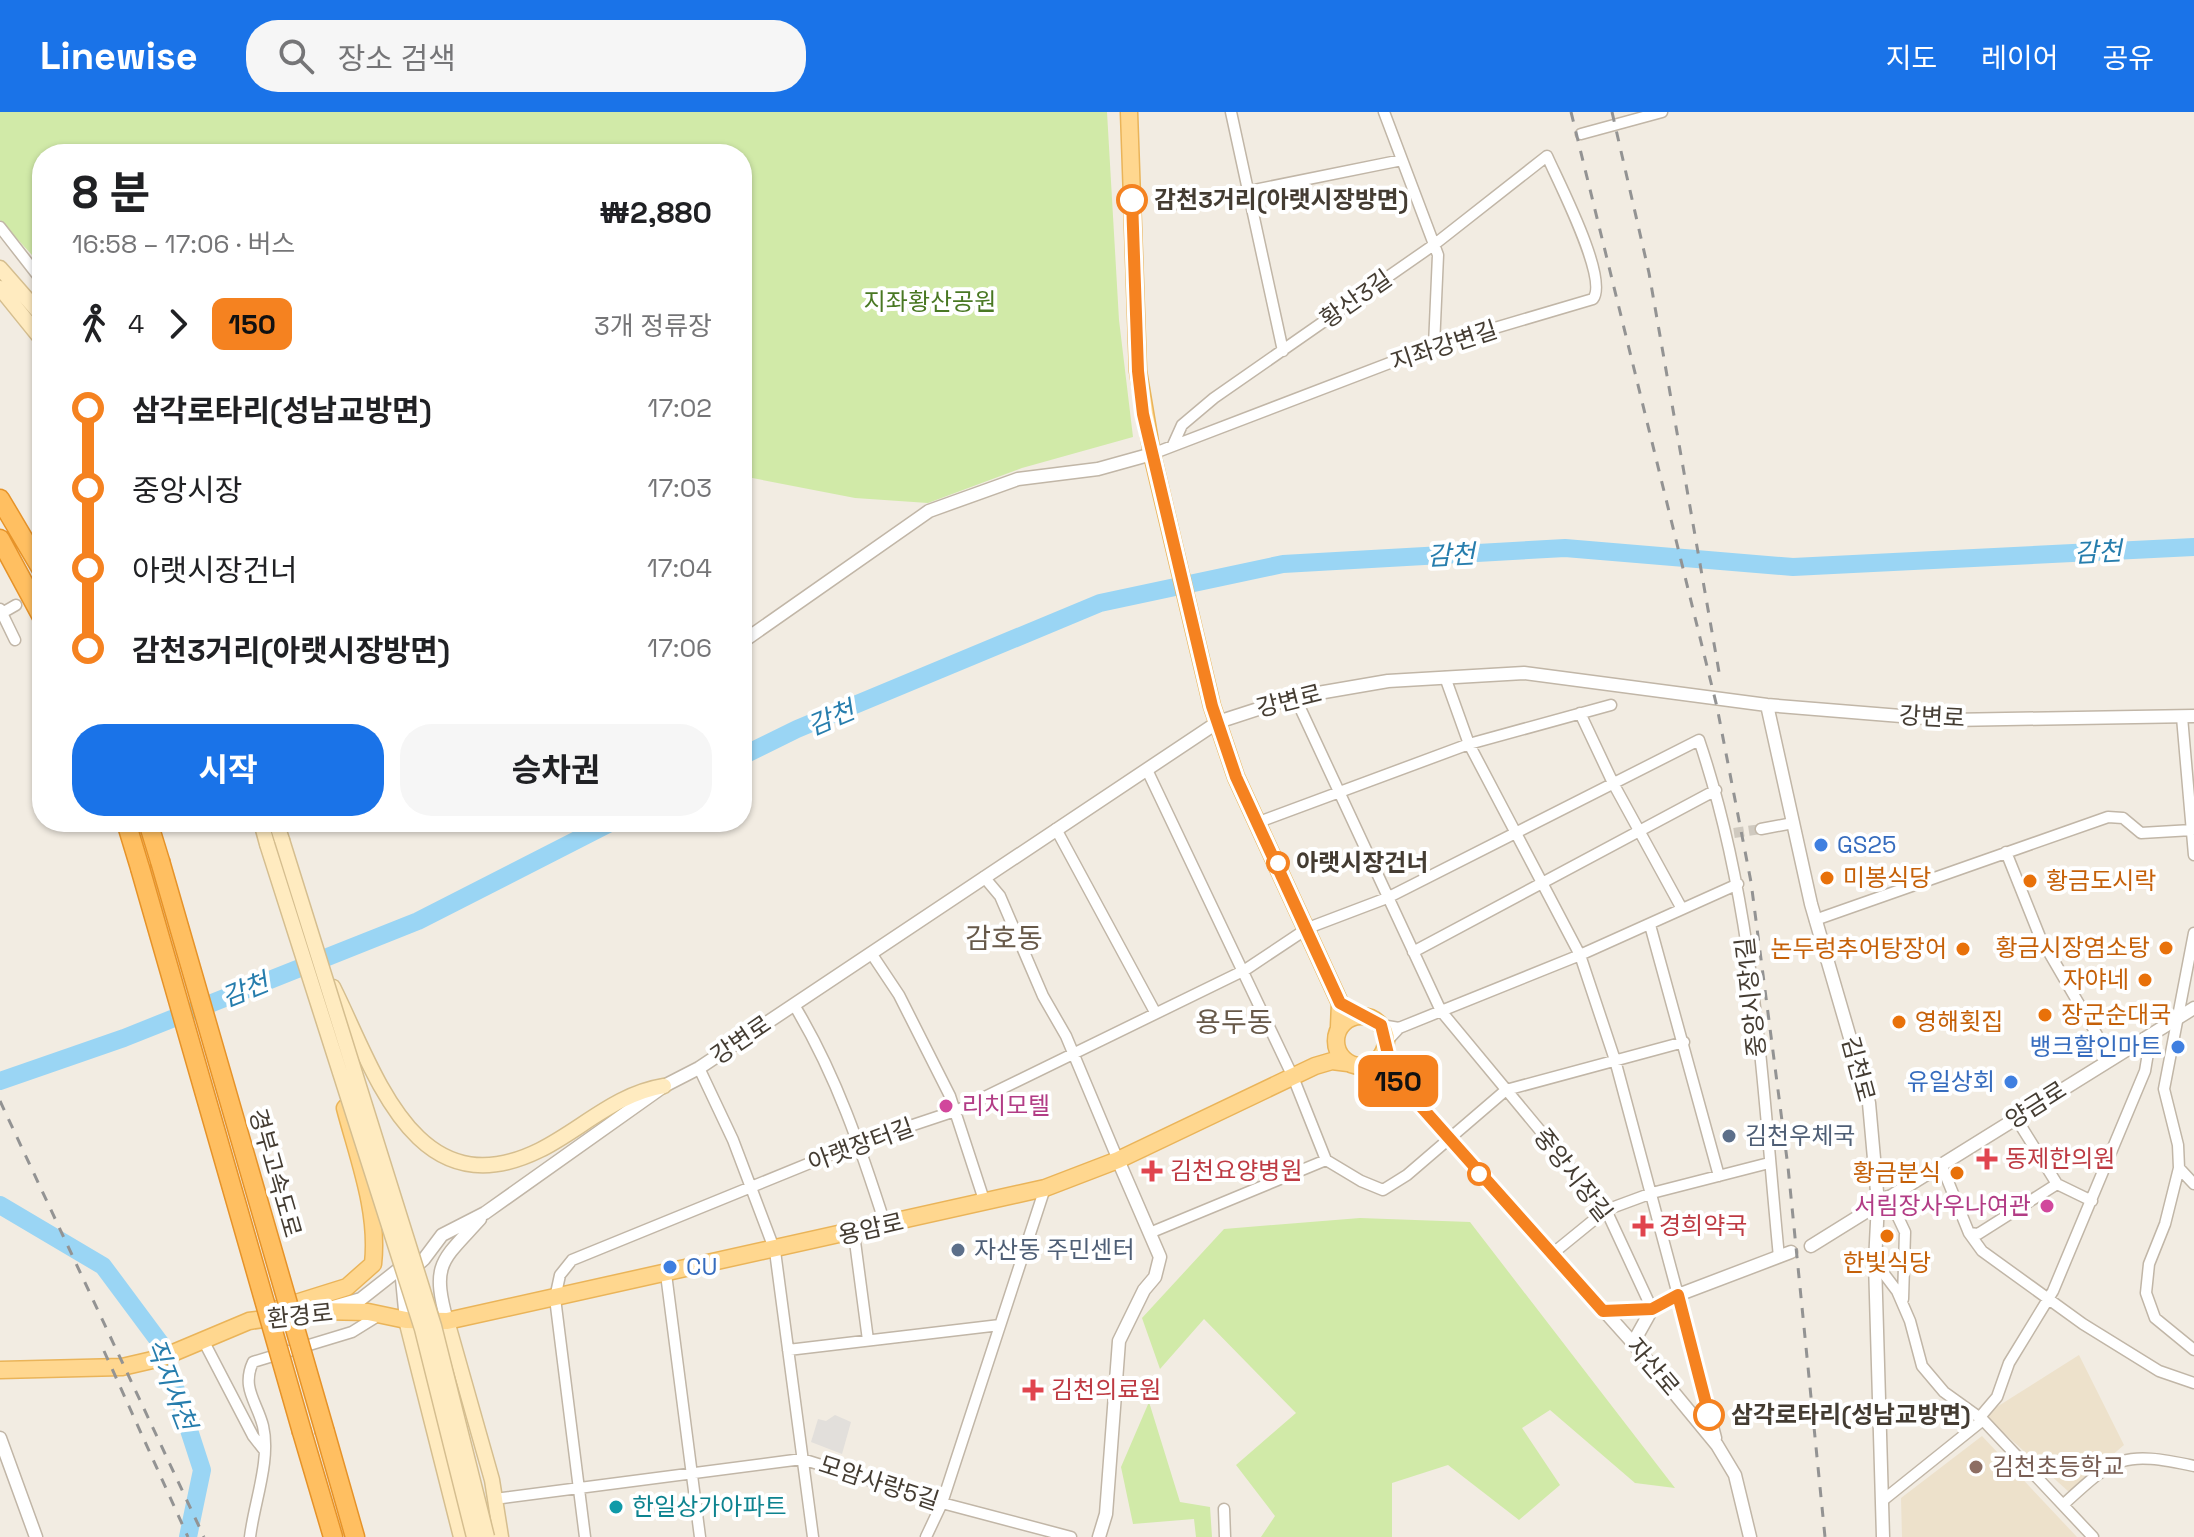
<!DOCTYPE html>
<html lang="ko">
<head>
<meta charset="utf-8">
<style>
	:root { --surface:#fff; --page:#f6f6f6; --text:#202124; --muted:#757577; --accent:#1a73e8 }
	body { margin:0; font-family:"Space Grotesk","Noto Sans KR",sans-serif; background:var(--page); color:var(--text); height:100vh; display:flex; flex-direction:column; font-size:30px; white-space:nowrap }
	* { box-sizing:border-box; margin:0 }
	p { font-size:26px; color:var(--muted) }
	.icon { flex:none; width:44px; height:44px; fill:none; stroke:currentColor; stroke-width:2; stroke-linecap:round; stroke-linejoin:round }
	.map { position:relative; flex:1; overflow:hidden }
	.details { position:absolute; left:32px; top:32px; width:720px; height:688px; display:flex; flex-direction:column; background:var(--surface); border-radius:32px; box-shadow:0 2px 6px #0004 }
	.details>* { flex:none }
	.badge { padding:0 16px; border-radius:12px; font-size:28px; line-height:52px }
	.map>.badge { position:absolute; translate:-50% -50%; box-shadow:0 0 0 4px #fff }
	.legs { display:flex; align-items:center; gap:12px; height:88px; padding:0 40px; font-size:26px }
	.legs p { margin-inline-start:auto }
	.headline { display:flex; align-items:center; justify-content:space-between; height:136px; padding:0 40px }
	h1 { font-size:44px; font-weight:700; line-height:60px }
	.cta { display:flex; gap:16px; margin-top:auto; padding:16px 40px }
	.cta a { flex:1; height:92px; border-radius:32px; background:var(--accent); color:#fff; font-size:32px; font-weight:700; line-height:92px; text-align:center }
	.cta a+a { background:var(--page); color:var(--text) }
	ul { padding:0 40px; list-style:none }
	li { display:flex; align-items:center; gap:28px; height:80px; font-size:30px }
	li i { display:grid; place-items:center; width:12px; height:100%; margin:0 10px; background:currentColor }
	li i::after { content:''; width:20px; height:20px; margin:-10px; border:6px solid; border-radius:50%; background:var(--surface) }
	li p { margin-inline-start:auto }
	li:first-child i { background:linear-gradient(#0000 50%,currentColor 0) }
	li:last-child i { background:linear-gradient(currentColor 50%,#0000 0) }
	header { display:flex; align-items:center; gap:48px; box-sizing:border-box; height:112px; padding:0 40px; background:var(--accent); color:#fff }
	header strong { font-size:38px }
	nav { display:flex; gap:44px; margin-inline-start:auto; font-size:28px }
	.search { width:560px; height:72px; background:var(--page); display:flex; align-items:center; gap:20px; box-sizing:border-box; padding:0 28px; border-radius:32px; color:var(--muted); font-size:30px }
	.map>svg:first-child { display:block }
</style>
</head>
<body>
<header>
<strong>Linewise</strong>
<div class="search"><svg class="icon" aria-label="search" viewBox="0 0 24 24"><circle cx="10" cy="10" r="6"/><path d="M15 15l6 6"/></svg>장소 검색</div>
<nav><a>지도</a><a>레이어</a><a>공유</a></nav>
</header>
<div class="map">
<svg width="2194" height="1425" viewBox="0 0 2194 1425">
	<rect width="100%" height="100%" fill="#f2ece2"/>
	<path fill="#ede1cb" d="M2079 1243 2124 1333 2069 1380 1984 1303Z
		M1982 1324 2077 1425H1902L1901 1386Z"/>
	<path fill="#d1eaa8" d="M0 0H1107L1119 208 1133 325 1022 356 928 391 855 386 742 364V42H42V154L0 108Z
		M1360 1106 1470 1110 1675 1376 1635 1371 1550 1298 1522 1316 1560 1373 1519 1408 1448 1353 1392 1371V1425H1261L1275 1404 1236 1353 1296 1301 1204 1207 1160 1257 1142 1206 1224 1117Z
		M1149 1290 1180 1390 1210 1395 1212 1425H1196L1194 1407 1133 1412 1121 1355Z"/>
	<path fill="#e2dfdb" d="M835 1303 851 1310 842 1342 811 1330 818 1307 826 1309Z"/>
	<g fill="none" stroke-linecap="round" stroke-linejoin="round">
		<path stroke="#9ad5f4" stroke-width="18" d="M742 644 797 617 1100 491 1283 452 1565 436 1793 455 2194 435
			M0 969 124 926 418 809 612 710
			M0 1093 103 1154 161 1232 202 1358 188 1425"/>
		<path stroke="#cfc9bf" stroke-width="10" stroke-dasharray="10 5" stroke-linecap="butt" d="M1734 721 1761 717"/>
		<defs>
			<path id="minor" d="M1231 0 1283 239
				M1384 0 1438 143 1434 234
				M1581 22 1662 0
				M1180 93 1402 48
				M0 115 42 169
				M1152 342 1434 234 1593 187C1609 167 1558 69 1547 44L1435 132 1214 286 1182 313 1173 333
				M0 497 15 528
				M2 501 16 493
				M1445 565 1469 632 1580 843 1615 948 1678 1183
				M1295 585 1441 899 1606 1098 1652 1197
				M1580 601 1613 671 1682 797
				M2182 605 2194 743
				M1148 660 1293 965 1326 1048 1361 1069 1383 1078 1407 1063 1506 978 1684 930
				M1259 710 1469 632 1611 593
				M353 713 356 710
				M1056 717 1155 900
				M1761 717 1793 711
				M2006 740 2040 825 2111 947
				M984 765 1000 784 1043 884 1066 924 1118 1048
				M1815 808 2108 705 2123 706 2141 721 2192 718
				M1650 813 1719 1064
				M2194 821 2164 977 2178 1033 2179 1056 2165 1112 2149 1152 2146 1181 2155 1206 2194 1238
				M1413 840 1716 678
				M871 841 899 883 950 984 985 1091
				M794 893C836 962 861 1037 886 1115
				M1381 913 1399 916
				M1386 930 1399 916 1580 843 1738 772
				M699 956 733 1028 775 1139 813 1425
				M2016 1006 2057 1072 2092 1089
				M1941 1052 1969 1121 1982 1139 2083 1212 2159 1259 2194 1271
				M2179 1056 2194 1072
				M1888 1084 1905 1120 1903 1187
				M1152 1120 1326 1048
				M1969 1121 1978 1122 2057 1072
				M854 1122 868 1228
				M1552 1142 1606 1098 1652 1081 1769 1051
				M1875 1150 1897 1179 1910 1209 1922 1254 1944 1280 1983 1308 2093 1425
				M666 1162 700 1425
				M203 1228 253 1324 264 1338
				M788 1238 1000 1213
				M1980 1305 1997 1285 2009 1251 2053 1179 2145 959 2151 923
				M495 1387 802 1347 942 1391 1071 1425
				M1882 1389 1983 1308
				M2064 1392C2116 1344 2123 1339 2194 1354
				M1224 1397 1225 1425
				M250 1425C254 1391 271 1348 263 1314 257 1290 241 1276 253 1250L352 1220 381 1202
				M585 1425 555 1186 560 1163 572 1148 859 1031 958 998 1245 858 1308 816 1387 786 1699 628C1755 793 1762 973 1779 1145
				M926 1425 942 1391 1045 1076"/>
			<path id="tertiary" d="M742 530 929 399 1018 367 1098 357 1152 342
				M1767 593 1811 792 1869 991 1878 1091 1875 1150 1883 1425
				M1384 938 1393 963 1633 1231 1717 1333 1735 1363 1750 1425
				M1365 954 1393 963
				M1811 1134 2194 896
				M1678 1183 1715 1326
				M333 1195 361 1187 408 1150
				M1603 1199 1652 1197 1678 1183 1791 1140
				M406 1208 402 1167 424 1147 442 1123 485 1101 664 974 699 956 1218 610 1295 585 1388 569 1524 561 1767 593 1950 608 2194 604
				M447 1209C431 1151 442 1149 480 1107
				M1633 1231 1652 1197
				M0 1326 36 1425
				M1099 1425 1106 1402 1119 1229 1144 1178 1155 1165 1160 1145 1118 1048"/>
			<path id="secondary" d="M0 156 42 204
				M0 176 42 228
				M261 710 267 732
				M276 710 282 728
				M333 875C375 959 415 1100 540 1038 582 1017 615 982 664 974
				M406 1208 461 1425
				M447 1209 492 1368 501 1425"/>
			<path id="primary" d="M1129 0 1138 259 1152 342 1212 594 1236 665 1340 891 1339 915
				M1336 929a25 25 0 1 1 50 0a25 25 0 1 1-50 0Z
				M280 1196 347 1175 373 1152C379 1099 358 1046 345 996
				M0 1258 122 1255 161 1246 249 1209 319 1199 368 1200 406 1208 447 1209 1045 1076 1118 1048 1315 954 1332 949 1348 951"/>
			<path id="motorway" d="M0 387 42 458
				M0 427 42 505
				M126 710 140 756
				M148 710 160 749
				M302 1320 333 1425
				M325 1320 355 1425"/>
		</defs>
		<use href="#minor" stroke="#c1b6a7" stroke-width="13"/>
		<use href="#tertiary" stroke="#c1b6a7" stroke-width="15"/>
		<use href="#secondary" stroke="#d5be8f" stroke-width="17"/>
		<use href="#primary" stroke="#eab459" stroke-width="19"/>
		<use href="#motorway" stroke="#e69329" stroke-width="21"/>
		<use href="#minor" stroke="#fff" stroke-width="10"/>
		<use href="#tertiary" stroke="#fff" stroke-width="12"/>
		<use href="#secondary" stroke="#ffebc0" stroke-width="14"/>
		<use href="#primary" stroke="#ffd78f" stroke-width="16"/>
		<use href="#motorway" stroke="#ffbf61" stroke-width="18"/>
		<path stroke="#939393" stroke-width="3" stroke-dasharray="10 10" stroke-linecap="butt" d="M1571 0 1717 595 1751 770 1788 1055 1825 1425
			M1612 0 1649 161 1719 560
			M0 989 204 1425
			M104 1239 188 1425"/>
		<defs>
			<path id="secondary-bridge" d="M282 728 434 1214 487 1425
				M267 732 422 1217 474 1425"/>
			<path id="motorway-bridge" d="M160 749 325 1320
				M140 756 302 1320"/>
		</defs>
		<use href="#secondary-bridge" stroke="#d5be8f" stroke-width="17" stroke-linecap="butt"/>
		<use href="#motorway-bridge" stroke="#e69329" stroke-width="21" stroke-linecap="butt"/>
		<use href="#secondary-bridge" stroke="#ffebc0" stroke-width="14"/>
		<use href="#motorway-bridge" stroke="#ffbf61" stroke-width="18"/>
	</g>
	<g fill="none" stroke-linecap="round" stroke-linejoin="round">
		<defs>
			<path id="line-1" d="M1132 88 1138 259 1143 302 1212 594 1236 665 1340 891 1381 913 1393 963 1603 1199 1652 1197 1678 1183 1709 1303"/>
		</defs>
		<use href="#line-1" stroke="#fff" stroke-width="18"/>
		<use href="#line-1" stroke="#f58220" stroke-width="12"/>
	</g>
	<g fill="#fff" stroke="#f58220" stroke-width="4">
		<circle cx="1132" cy="88" r="14"/>
		<circle cx="1278" cy="751" r="10"/>
		<circle cx="1479" cy="1062" r="10"/>
		<circle cx="1709" cy="1303" r="14"/>
	</g>
	<g fill="#3f7fe0" stroke="#fff" stroke-width="3">
		<circle cx="1821" cy="733" r="8"/>
		<circle cx="2178" cy="935" r="8"/>
		<circle cx="2011" cy="970" r="8"/>
		<circle cx="670" cy="1155" r="8"/>
	</g>
	<g fill="#e8710a" stroke="#fff" stroke-width="3">
		<circle cx="1827" cy="766" r="8"/>
		<circle cx="2030" cy="769" r="8"/>
		<circle cx="2166" cy="836" r="8"/>
		<circle cx="1963" cy="837" r="8"/>
		<circle cx="2145" cy="868" r="8"/>
		<circle cx="2045" cy="903" r="8"/>
		<circle cx="1899" cy="910" r="8"/>
		<circle cx="1957" cy="1061" r="8"/>
		<circle cx="1887" cy="1124" r="8"/>
	</g>
	<g fill="#d1479c" stroke="#fff" stroke-width="3">
		<circle cx="946" cy="994" r="8"/>
		<circle cx="2047" cy="1094" r="8"/>
	</g>
	<g fill="#5c6f8a" stroke="#fff" stroke-width="3">
		<circle cx="1729" cy="1024" r="8"/>
		<circle cx="958" cy="1138" r="8"/>
	</g>
	<g fill="#e0444e" stroke="#fff" stroke-width="3">
		<path d="M1983 1035h8v8h8v8h-8v8h-8v-8h-8v-8h8z"/>
		<path d="M1148 1047h8v8h8v8h-8v8h-8v-8h-8v-8h8z"/>
		<path d="M1639 1102h8v8h8v8h-8v8h-8v-8h-8v-8h8z"/>
		<path d="M1029 1266h8v8h8v8h-8v8h-8v-8h-8v-8h8z"/>
	</g>
	<circle fill="#8d6e63" stroke="#fff" stroke-width="3" cx="1976" cy="1355" r="8"/>
	<circle fill="#0f9aa8" stroke="#fff" stroke-width="3" cx="616" cy="1395" r="8"/>
	<g text-anchor="middle" stroke-width="8" stroke-linejoin="round" paint-order="stroke">
		<g font-size="24" font-weight="bold" fill="#443c32" stroke="#fff" text-anchor="start">
			<text x="1154" y="96">감천3거리(아랫시장방면)</text>
			<text x="1296" y="759">아랫시장건너</text>
			<text x="1731" y="1311">삼각로타리(성남교방면)</text>
		</g>
		<g font-size="24" fill="#443c32" stroke="#fff">
			<text transform="translate(1356 187) rotate(-35)" y="8">황산3길</text>
			<text transform="translate(1444 234) rotate(-18)" y="8">지좌강변길</text>
			<text transform="translate(1289 589) rotate(-14)" y="8">강변로</text>
			<text transform="translate(1932 605) rotate(3)" y="8">강변로</text>
			<text transform="translate(1751 885) rotate(-96)" y="8">중앙시장1길</text>
			<text transform="translate(741 928) rotate(-34)" y="8">강변로</text>
			<text transform="translate(1858 957) rotate(75)" y="8">김천로</text>
			<text transform="translate(2036 993) rotate(-32)" y="8">양금로</text>
			<text transform="translate(861 1033) rotate(-20)" y="8">아랫장터길</text>
			<text transform="translate(275 1061) rotate(74)" y="8">경부고속도로</text>
			<text transform="translate(1573 1063) rotate(52)" y="8">중앙시장길</text>
			<text transform="translate(871 1117) rotate(-13)" y="8">용암로</text>
			<text transform="translate(300 1204) rotate(-6)" y="8">환경로</text>
			<text transform="translate(1653 1255) rotate(50)" y="8">자산로</text>
			<text transform="translate(879 1371) rotate(18)" y="8">모암사랑5길</text>
		</g>
		<g font-size="24" fill="#497823" stroke="#fff">
			<text x="930" y="198">지좌황산공원</text>
		</g>
		<g font-size="24" fill="#366cbe" stroke="#fff" text-anchor="start">
			<text x="1837" y="741">GS25</text>
			<text x="2162" y="943" text-anchor="end">뱅크할인마트</text>
			<text x="1995" y="978" text-anchor="end">유일상회</text>
			<text x="686" y="1163">CU</text>
		</g>
		<g font-size="24" fill="#c56008" stroke="#fff" text-anchor="start">
			<text x="1843" y="774">미봉식당</text>
			<text x="2046" y="777">황금도시락</text>
			<text x="2150" y="844" text-anchor="end">황금시장염소탕</text>
			<text x="1947" y="845" text-anchor="end">논두렁추어탕장어</text>
			<text x="2129" y="876" text-anchor="end">자야네</text>
			<text x="2061" y="911">장군순대국</text>
			<text x="1915" y="918">영해횟집</text>
			<text x="1941" y="1069" text-anchor="end">황금분식</text>
			<text x="1887" y="1159" text-anchor="middle">한빛식당</text>
		</g>
		<g font-size="24" fill="#b23c85" stroke="#fff" text-anchor="start">
			<text x="962" y="1002">리치모텔</text>
			<text x="2031" y="1102" text-anchor="end">서림장사우나여관</text>
		</g>
		<g font-size="24" fill="#4e5e75" stroke="#fff" text-anchor="start">
			<text x="1745" y="1032">김천우체국</text>
			<text x="974" y="1146">자산동 주민센터</text>
		</g>
		<g font-size="24" fill="#be3a42" stroke="#fff" text-anchor="start">
			<text x="2005" y="1055">동제한의원</text>
			<text x="1170" y="1067">김천요양병원</text>
			<text x="1659" y="1122">경희약국</text>
			<text x="1051" y="1286">김천의료원</text>
		</g>
		<g font-size="24" fill="#785e54" stroke="#fff" text-anchor="start">
			<text x="1992" y="1363">김천초등학교</text>
		</g>
		<g font-size="24" fill="#0d838f" stroke="#fff" text-anchor="start">
			<text x="632" y="1403">한일상가아파트</text>
		</g>
		<g font-size="26" font-style="italic" fill="#267dad" stroke="#fff">
			<text transform="translate(2098 440) rotate(-3)" y="9">감천</text>
			<text transform="translate(1451 443) rotate(-3)" y="9">감천</text>
			<text transform="translate(831 606) rotate(-23)" y="9">감천</text>
			<text transform="translate(245 878) rotate(-22)" y="9">감천</text>
			<text transform="translate(171 1272) rotate(69)" y="9">직지사천</text>
		</g>
		<g font-size="28" fill="#675949" stroke="#fff">
			<text x="1004" y="836">감호동</text>
			<text x="1234" y="920">용두동</text>
		</g>
	</g>
</svg>
<b class="badge" style="left:1398px;top:969px;background:#f58220;color:#111">150</b>
<section class="details">
<div class="headline"><div><h1>8 분</h1><p>16:58 – 17:06 · 버스</p></div><b>₩2,880</b></div>
<div class="legs"><svg class="icon" aria-label="walk" viewBox="0 0 24 24"><circle cx="13" cy="4" r="2"/><path d="M13 8l-2 6 4 7M11 14l-3 7M7 12l3-4h3l4 4"/></svg>4<svg class="icon" aria-label="forward" viewBox="0 0 24 24"><path d="M9 5l7 7-7 7"/></svg><b class="badge" style="background:#f58220;color:#111">150</b><p>3개 정류장</p></div>
<ul>
<li><i style="color:#f58220"></i><b>삼각로타리(성남교방면)</b><p>17:02</p></li>
<li><i style="color:#f58220"></i><span>중앙시장</span><p>17:03</p></li>
<li><i style="color:#f58220"></i><span>아랫시장건너</span><p>17:04</p></li>
<li><i style="color:#f58220"></i><b>감천3거리(아랫시장방면)</b><p>17:06</p></li>
</ul>
<div class="cta"><a>시작</a><a>승차권</a></div>
</section>
</div>
</body>
</html>
